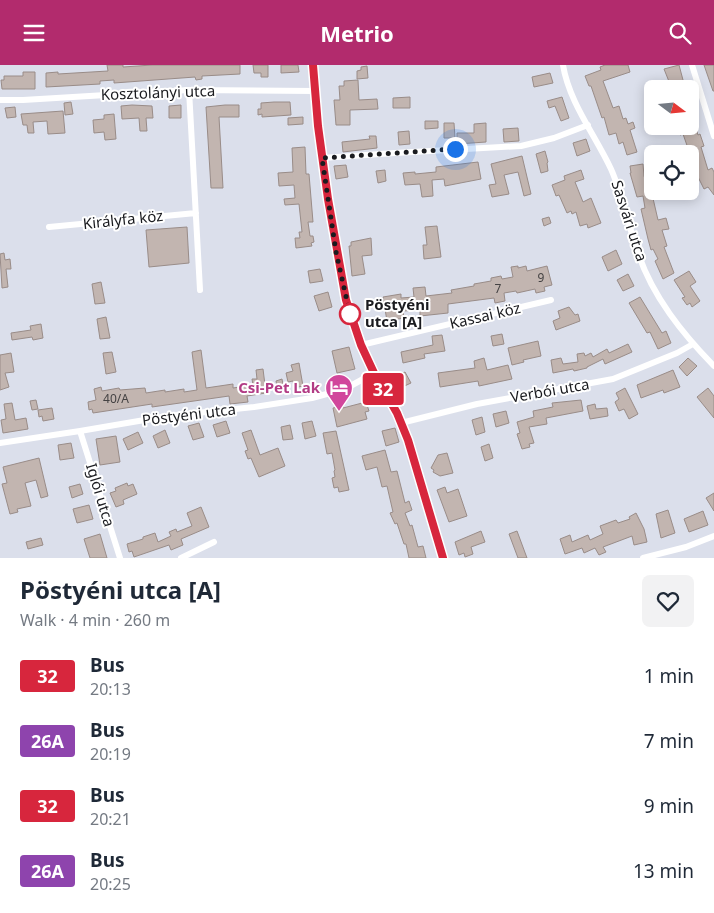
<!DOCTYPE html>
<html lang="en">
<head>
<meta charset="utf-8">
<style>
	:root { --surface:#fff; --page:#f2f2f3; --text:#1f2937; --muted:#747a83; --accent:#b22b6d }
	body { margin:0; font-family:"Noto Sans",sans-serif; background:var(--page); color:var(--text); height:100vh; display:flex; flex-direction:column; font-size:19px; white-space:nowrap }
	* { box-sizing:border-box; margin:0 }
	p { font-size:16px; color:var(--muted) }
	.icon { flex:none; width:28px; height:28px; fill:none; stroke:currentColor; stroke-width:2; stroke-linecap:round; stroke-linejoin:round }
	.map { position:relative; height:493px; overflow:hidden }
	.details { display:flex; flex-direction:column; background:var(--surface); flex:1 }
	.details>* { flex:none }
	.badge { padding:0 10px; border-radius:4px; font-size:18px; line-height:32px }
	.needle { width:32px; rotate:106deg }
	.controls { position:absolute; left:644px; top:15px; display:grid; gap:10px }
	.controls a { display:grid; place-items:center; width:55px; height:55px; border-radius:8px; background:var(--surface); box-shadow:0 2px 12px #0003; font-size:25px }
	.you { position:absolute; width:25px; height:25px; margin:-12px; border:4px solid #fff; border-radius:50%; background:#1a73e8; box-shadow:0 0 0 8px #1a73e833 }
	.map>.badge { position:absolute; translate:-50% -50%; box-shadow:0 0 0 2px #fff }
	.round { display:grid; place-items:center; flex:none; width:52px; height:52px; border-radius:8px; background:var(--page) }
	.headline { display:flex; align-items:center; justify-content:space-between; height:85px; padding:0 20px }
	h1 { font-size:24px; font-weight:700; line-height:38px }
	ul { padding:0; list-style:none }
	li { display:flex; align-items:center; gap:15px; height:65px; padding:0 20px }
	li div { flex:1 }
	li b { display:block; font-size:19px }
	li em { font-style:normal }
	li .badge { min-width:55px; font-weight:700; text-align:center }
	header { display:flex; justify-content:space-between; align-items:center; height:65px; padding:0 20px; background:var(--accent); color:#fff; font-size:22px; font-weight:700 }
	.map>svg:first-child { display:block }
</style>
</head>
<body>
<header><svg class="icon" aria-label="menu" viewBox="0 0 24 24"><path d="M4 6h16M4 12h16M4 18h16"/></svg>Metrio<svg class="icon" aria-label="search" viewBox="0 0 24 24"><circle cx="10" cy="10" r="6"/><path d="M15 15l6 6"/></svg></header>
<div class="map">
<svg width="714" height="493" viewBox="0 0 714 493">
	<rect width="100%" height="100%" fill="#dbdfeb"/>
	<path fill="#c2b5b0" stroke="#998c88" d="M107 0H123V2L152 0H240V9L202 11V14L196 15 195 12 114 18V15L100 16V19L46 22V8L58 7V9L108 6Z
		M253 0H268V12H261V8H254Z
		M281 0H298L299 7 281 8Z
		M605 0H628L630 7 603 16 613 43 619 41 623 54 626 53 628 59 633 57 635 63 630 65 637 87 627 90 623 77 619 79 616 68 609 70 604 52 602 53 591 21H589L585 11 601 5 600 2Z
		M679 0 683 15 686 24H672L664 4Z
		M704 0H714V26H713Z
		M367 1 368 13 357 14V6L361 5V2Z
		M23 7H35V24H2L1 15H4V11H23Z
		M550 8 553 18 534 22 532 12Z
		M358 15 359 35 377 34 378 44 350 45V60H336L334 35H340L339 21H344V16Z
		M410 32V43H393V33Z
		M562 32 569 53 561 56 555 41 549 43 547 36Z
		M71 37 73 49 65 50 64 38Z
		M274 37H290L291 50 262 52V49L258 50V44H261V38Z
		M132 40 152 41 153 53H146L147 66H140L139 53 122 54 121 41Z
		M181 40V53H169V41Z
		M225 40H239V52H219L223 123H211L206 42Z
		M15 42 16 52 7 53 5 43Z
		M63 46 65 68 48 69 47 56 33 57 34 68H28L27 60H23L21 49Z
		M690 48H691L698 70 700 69 704 81 701 82 708 105 712 103 714 107V130L708 122 704 124 694 104 690 106V89L683 69 680 70 677 61H690Z
		M114 49 116 74 105 75 104 67 94 68 93 55 104 54V50Z
		M303 52V59L288 60V53Z
		M425 56H438V63L425 64Z
		M444 58H454L455 73H444Z
		M486 58V77L457 79V68H474V59Z
		M518 63 519 76 504 77 503 64Z
		M409 66 410 79 399 80 398 67Z
		M369 71H376L377 83 343 87 342 77 370 74Z
		M586 74 590 86 577 91 573 78Z
		M305 82 306 109H309L313 157H308L310 171H313L314 177 311 178 312 181 296 183 295 173H300L299 167H302L299 139 285 140 284 134 295 133 294 120 279 121 278 108 293 107 292 83Z
		M545 86 548 97 547 98 548 106 541 108 536 89Z
		M522 91 531 129 524 131 518 107 504 110 509 129 492 132 489 120 496 119 491 99Z
		M478 97 481 114 445 121 444 114 432 115 433 131 422 132 420 119 405 120 403 108 415 107V109L436 107V102Z
		M643 99 644 111 650 130 652 129 658 155 666 153 669 164 662 165 667 181 664 182 674 208 663 214 655 196 658 194 653 184 651 185 648 174 641 144 645 143 643 131 637 132 630 108H631L630 101Z
		M346 100 348 112 336 114 334 101Z
		M385 105 386 116 378 118 376 106Z
		M581 105 584 114 575 117 583 137 591 133 601 158 588 163 587 159 580 161 576 147 572 149 571 146 567 148 559 130 556 131 552 120 565 115 564 111Z
		M549 152 551 158 544 161 542 154Z
		M437 161 441 192 424 194 423 180H427L425 162Z
		M187 162 189 198 149 202 146 165Z
		M371 173 372 190 362 191 365 209 352 211 349 181H351V177Z
		M616 185 622 199 608 206 602 192Z
		M4 188 5 195 10 194 11 204H6L8 222 2 223 0 189Z
		M518 201V203L526 201 527 206 547 201 552 220 544 222 545 226 536 228 535 224 517 228 516 226 504 228 505 236 495 238 494 233 448 239V248L420 251V245L403 246 404 253 387 256 383 232 401 229V233L414 232 413 223 425 222 426 231 452 228 451 225 474 221V219L491 216V213L501 211 502 214 513 212 511 202Z
		M320 204 323 216 310 218 308 206Z
		M689 206 696 217 690 221 700 236 692 242 690 238 687 240 682 233 685 232 674 215Z
		M628 209 634 221 623 226 617 215Z
		M101 217 105 238 95 239 92 219Z
		M328 227 332 242 319 246 314 231Z
		M640 232 662 268 666 266 671 278 658 284 650 267 647 268 629 238Z
		M569 242 575 250 578 249 580 256 556 265 553 256 560 253 558 246Z
		M106 252 110 273 100 274 97 254Z
		M41 259 43 273 33 275 32 272 12 275 11 268 31 265 30 261Z
		M502 269 504 279 493 281 491 271Z
		M442 270 445 286 424 289 425 293 403 298 401 287 433 280 432 271Z
		M538 276 541 291 523 295 524 297 512 300 508 283Z
		M628 279 632 287 605 299 603 294 587 302V303L574 306 573 304 553 308 551 295 561 293 563 299 578 297 577 289 584 288 585 291 591 288 593 292 607 284 609 288Z
		M349 282 355 304 337 308 332 286Z
		M201 285 206 323 233 319V323L253 320 252 314H257L256 305 263 304 266 328 247 331 248 337 230 339 229 331 152 342V339L93 348 92 344 89 345 88 337 96 335 94 324 101 322 102 326 119 323 120 325 145 323 146 328 165 325V327L184 324V327L197 325 192 287Z
		M112 287 116 307 106 309 103 288Z
		M11 288 14 307 5 308 9 322 0 325V290Z
		M484 293 487 305 508 300 512 314 479 321 478 316 440 322 438 308 475 303 474 296Z
		M688 293 697 301 687 311 679 302Z
		M299 298 303 321 294 323 293 316 288 317 286 308 293 306 291 300Z
		M673 305 680 322 664 328 663 325 641 333 637 320Z
		M405 307 411 318 398 324 393 312Z
		M282 314 284 325 278 326 276 316Z
		M625 323 638 349 629 354 624 344 619 346 615 337 619 334 616 328Z
		M708 323 714 331V353L697 332Z
		M36 335 38 344 32 345 30 336Z
		M581 335 583 346 546 353 547 359 529 362 534 378 529 379 530 382 522 384 517 369 520 368 517 357 534 352 533 346 553 342 552 338Z
		M366 337 369 346 365 347 367 354 337 362 333 343 343 341V343Z
		M12 338 15 355 26 353 28 364 3 368 1 355 6 354 4 339Z
		M595 339 596 344 607 343 608 351 590 354 587 341Z
		M52 343 54 354 43 356 42 351 39 352 38 345Z
		M506 346 509 358 496 362 493 349Z
		M482 352 485 367 476 370 472 355Z
		M226 356 230 368 217 372 213 360Z
		M312 356 316 371 305 374 302 358Z
		M199 358 204 372 193 375 188 361Z
		M290 360 293 374 283 375 281 362Z
		M395 363 399 377 386 381 382 366Z
		M165 365 170 378 158 383 153 371Z
		M251 365 260 390 278 383 285 401 259 412 251 393 248 394 245 386 248 385 242 368Z
		M336 366 349 425 339 427 338 422 334 423 332 413 335 412 334 406 335 405 332 388 327 389 323 368Z
		M138 367 143 378 128 385 123 374Z
		M116 371 120 397 100 400 96 374Z
		M71 378 74 393 60 395 58 380Z
		M489 379 493 393 485 396 481 382Z
		M385 385 391 407 397 406 405 438 409 436 412 445 405 448 410 461 412 460 418 482 423 481 426 493H409L406 479H404L397 458 395 459 390 448 393 447 387 421 382 422 377 402 366 405 362 391Z
		M447 388 453 408 440 411 433 407 434 405 431 403 438 390Z
		M39 393 48 431 41 433 36 415 25 418 31 441 17 444 18 447 10 449 2 419 7 418 3 402Z
		M127 418 128 421 133 419 137 429 123 435 124 439 116 442 110 428 116 426 115 423Z
		M80 419 83 429 72 433 69 422Z
		M445 422 447 428 458 424 467 451 449 457 437 425Z
		M714 428V446L706 433Z
		M89 440 93 454 77 458 73 444Z
		M201 442 209 462 181 474 183 480 171 485 169 480 134 492 132 486 129 487 127 479 143 474V472L155 468 158 477 171 471 169 467 176 464 177 467 192 461 187 448Z
		M668 445 675 468 661 473 656 449Z
		M703 446 708 460 689 467 684 454Z
		M636 448 644 464 647 477 634 480 632 471 603 482 606 487 599 490 595 483 584 488 582 483 565 489 560 474 570 470 572 477 588 470 590 475 603 469 600 461 616 455 618 458 630 454 629 452Z
		M481 466 485 477 471 482 473 489 465 492 464 488 459 490 455 477Z
		M517 466 527 493H518L509 469Z
		M100 469 107 493H90L84 474Z
		M41 473 43 480 28 484 26 477Z"/>
	<g fill="none" stroke-linecap="round" stroke-linejoin="round">
		<path stroke="#fff" stroke-width="6" d="M313 0 319 61 328 134 346 235 361 280 374 308 397 348 408 375 443 493
			M563 0C569 37 595 70 611 104 623 131 628 160 638 188 653 232 682 268 714 301
			M692 0 714 71
			M189 25 200 225
			M0 35H23L189 25 315 26
			M322 93 395 88 521 81 554 73 588 60
			M49 162 196 148
			M361 280 551 235
			M401 358 477 339 613 314 677 288 693 279
			M80 366 120 493
			M0 378 80 366 168 351 254 342 312 333 345 324 374 308
			M181 493 214 477
			M643 493 686 482 714 471"/>
	</g>
	<g fill="none" stroke-linecap="round" stroke-linejoin="round">
		<defs>
			<path id="line" d="M313 0 318 61 328 134 346 235 361 280 374 308 397 348 408 375 443 493"/>
		</defs>
		<use href="#line" stroke="#fff" stroke-width="11"/>
		<use href="#line" stroke="#d7263d" stroke-width="8"/>
		<path stroke="#1a1b1f" stroke-width="5" stroke-dasharray="0 9" d="M350 249 336 187 322 93 455 84"/>
	</g>
	<defs>
		<symbol id="hotel-pin" viewBox="-11 -11 22 30"><path d="M0 17L-7.5 6A9.5 9.5 0 1 1 7.5 6Z" fill="#d1479c" stroke="#fff"/><path d="M-6-4.5h1.5V1H6V5H4.5V3h-9V5H-6ZM-4 0a1.8 1.8 0 1 1 3.6 0ZM.5 0V-2.5h3Q6-2.5 6 0Z" fill="#fff"/></symbol>
	</defs>
	<g fill-rule="evenodd">
		<use href="#hotel-pin" x="323" y="307" width="32" height="43"/>
	</g>
	<circle fill="#fff" stroke="#d7263d" stroke-width="2.5" cx="350" cy="249" r="10"/>
	<g text-anchor="middle" stroke-width="4" stroke-linejoin="round" paint-order="stroke">
		<g font-size="12" fill="#444243">
			<text x="541" y="217">9</text>
			<text x="498" y="228">7</text>
			<text x="116" y="338">40/A</text>
		</g>
		<g font-size="15" fill="#1a1b1f" stroke="#fff">
			<text transform="translate(158 28) rotate(-2)" y="5">Kosztolányi utca</text>
			<text transform="translate(123 155) rotate(-6)" y="5">Királyfa köz</text>
			<text transform="translate(629 156) rotate(72)" y="5">Sasvári utca</text>
			<text transform="translate(485 251) rotate(-13)" y="5">Kassai köz</text>
			<text transform="translate(550 326) rotate(-10)" y="5">Verbói utca</text>
			<text transform="translate(189 350) rotate(-7)" y="5">Pöstyéni utca</text>
			<text transform="translate(100 430) rotate(73)" y="5">Iglói utca</text>
		</g>
		<g font-size="15" font-weight="bold" fill="#1a1b1f" stroke="#fff" text-anchor="start">
			<text x="365" y="245">Pöstyéni<tspan x="365" dy="17">utca [A]</tspan></text>
		</g>
		<g font-size="15" font-weight="bold" fill="#b23c85" stroke="#fff" text-anchor="end">
			<text x="320" y="328">Csi-Pet Lak</text>
		</g>
	</g>
</svg>
<div class="controls">
<a><svg class="needle" viewBox="-14 -14 28 28"><path d="M0-13l5 13h-10z" fill="#e53935"/><path d="M0 13l5-13h-10z" fill="#747a83"/></svg></a>
<a><svg class="icon" aria-label="locate" viewBox="0 0 24 24"><circle cx="12" cy="12" r="6"/><path d="M12 2v4M12 18v4M2 12h4M18 12h4"/></svg></a>
</div>
<div class="you" style="left:455px;top:84px"></div>
<b class="badge" style="left:383px;top:324px;background:#d7263d;color:#fff">32</b>
</div>
<section class="details">
<div class="headline"><div><h1>Pöstyéni utca [A]</h1><p>Walk · 4 min · 260 m</p></div><a class="round"><svg class="icon" aria-label="heart" viewBox="0 0 24 24"><path d="M12 20l-8-8c-3-5 5-10 8-4 3-6 11-1 8 4z"/></svg></a></div>
<ul>
<li><span class="badge" style="background:#d7263d;color:#fff">32</span><div><b>Bus</b><p>20:13</p></div><em>1 min</em></li>
<li><span class="badge" style="background:#8e44ad;color:#fff">26A</span><div><b>Bus</b><p>20:19</p></div><em>7 min</em></li>
<li><span class="badge" style="background:#d7263d;color:#fff">32</span><div><b>Bus</b><p>20:21</p></div><em>9 min</em></li>
<li><span class="badge" style="background:#8e44ad;color:#fff">26A</span><div><b>Bus</b><p>20:25</p></div><em>13 min</em></li>
</ul>
</section>
</body>
</html>
